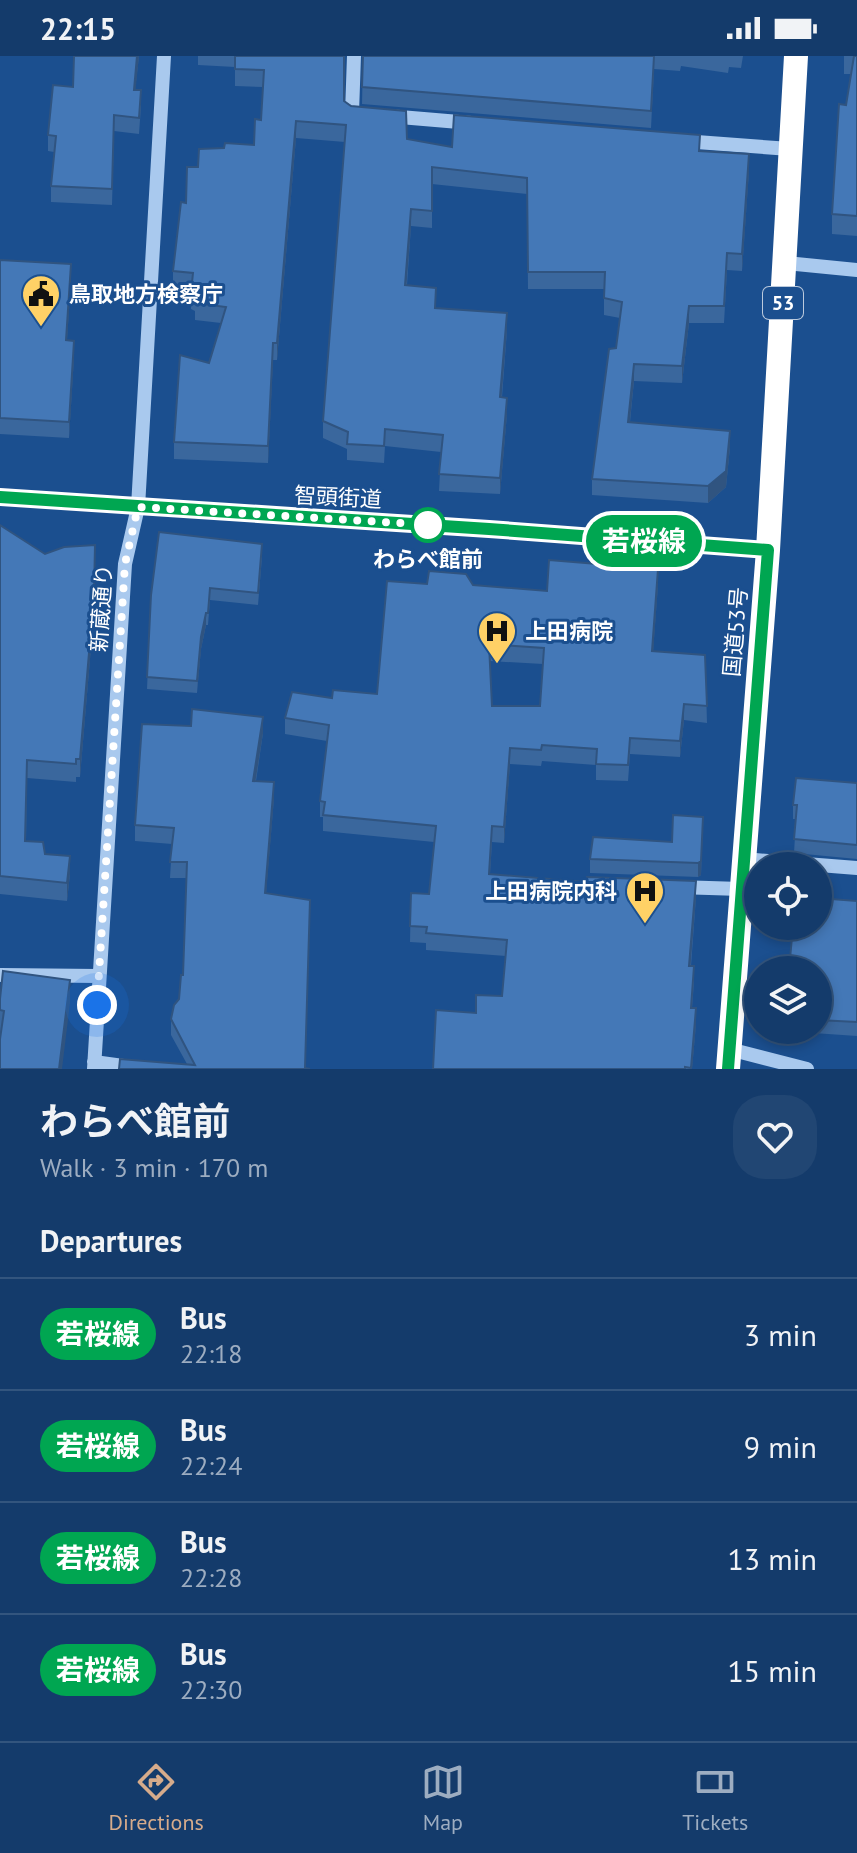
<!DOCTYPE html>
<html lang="en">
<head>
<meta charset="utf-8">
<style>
	:root { --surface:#143b6b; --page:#214673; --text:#f1f3f6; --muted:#9dadc1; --line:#33557e; --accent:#d6ab8b }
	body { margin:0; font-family:"PT Sans","Noto Sans JP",sans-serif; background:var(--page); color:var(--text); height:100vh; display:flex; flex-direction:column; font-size:30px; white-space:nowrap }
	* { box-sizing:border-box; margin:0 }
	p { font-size:26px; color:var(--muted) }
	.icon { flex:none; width:44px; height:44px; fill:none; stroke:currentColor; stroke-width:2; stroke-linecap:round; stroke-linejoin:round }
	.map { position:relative; height:1013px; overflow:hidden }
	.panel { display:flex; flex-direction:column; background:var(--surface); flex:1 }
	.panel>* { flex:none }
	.badge { padding:0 16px; border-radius:26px; font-size:28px; line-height:52px }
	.controls { position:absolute; left:744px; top:796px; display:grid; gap:16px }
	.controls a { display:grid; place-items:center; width:88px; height:88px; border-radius:50%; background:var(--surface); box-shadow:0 4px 12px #0003,0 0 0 2px var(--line); font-size:40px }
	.you { position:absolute; width:40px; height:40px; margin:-20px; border:6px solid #fff; border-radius:50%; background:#1a73e8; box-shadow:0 0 0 12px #1a73e833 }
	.map>.badge { position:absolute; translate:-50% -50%; box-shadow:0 0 0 4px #fff }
	h2 { padding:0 40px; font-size:30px; line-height:72px }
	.round { display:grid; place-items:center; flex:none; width:84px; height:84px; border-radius:32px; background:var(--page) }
	.overview { display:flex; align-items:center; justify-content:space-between; height:136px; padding:0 40px }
	h1 { font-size:38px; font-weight:700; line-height:60px }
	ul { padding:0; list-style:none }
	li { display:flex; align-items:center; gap:24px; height:112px; padding:0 40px; border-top:2px solid var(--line) }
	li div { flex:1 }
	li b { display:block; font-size:30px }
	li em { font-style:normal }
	li .badge { min-width:88px; font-weight:700; text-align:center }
	.status { display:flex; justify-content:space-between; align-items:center; height:56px; padding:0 40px; background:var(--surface); direction:ltr }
	.status svg { height:22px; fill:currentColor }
	.menu { display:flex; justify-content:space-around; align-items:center; height:112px; border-top:2px solid var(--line); background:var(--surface); font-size:22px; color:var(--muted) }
	.menu a { display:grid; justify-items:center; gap:4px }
	.menu .on { color:var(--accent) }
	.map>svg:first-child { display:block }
</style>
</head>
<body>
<div class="status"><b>22:15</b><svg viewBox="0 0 49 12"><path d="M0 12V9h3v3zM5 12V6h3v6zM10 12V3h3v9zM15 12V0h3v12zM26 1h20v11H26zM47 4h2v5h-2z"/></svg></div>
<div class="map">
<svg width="857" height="1013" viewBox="0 0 857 1013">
	<rect width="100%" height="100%" fill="#1b4f8f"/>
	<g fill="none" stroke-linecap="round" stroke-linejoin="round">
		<path stroke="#a9c9ee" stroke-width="14" d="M354 0 352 57 363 58
			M388 60 471 67
			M683 85 790 93
			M786 207 857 214
			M0 441 489 473 768 494
			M743 803 857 812
			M677 831 741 833
			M0 919 98 920
			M729 993 807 1013
			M94 1006 145 1013
			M94 1013 125 508 138 451 164 0"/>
		<path stroke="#fff" stroke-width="24" d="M728 1013 768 494 796 0"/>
	</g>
	<path fill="#3a679d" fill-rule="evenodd" d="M74 0H139L135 34 141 50 139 78 114 75 112 149 51 146V130L54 96 48 95V79L73 31Z
		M198 0H344V45L407 83 452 91 700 95 749 115 742 215 727 214 724 267H689L682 327 634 325 630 366 730 391 726 431 708 447 592 439V423L616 292 620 262 604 259V233H528L527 138 432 128V172L411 170 407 229 435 252 507 274 502 341 507 358 500 438 439 435 441 396 385 390 384 407 347 404V393L323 382V365L345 86 296 82 277 304H273L268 407 174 403V386L209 307 221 267 195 264V255L191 253V234L173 232V215L186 147 198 111 224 92 254 89 261 64 263 31 235 30V11L198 9Z
		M363 0H743L741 12 729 11 728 17 681 10 680 15 654 13 651 72 362 48Z
		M844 0H857V180L832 178V158L851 18H844Z
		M0 204 71 224 67 284 74 301 69 382 0 378Z
		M0 469 94 556 80 721H76V726L27 722 26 785 45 798 70 818 67 845 0 838Z
		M262 501 258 549 210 544 208 569H206L201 593 197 637 147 633 151 539Z
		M427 528 473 529 547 535 658 529 653 596 705 599 707 667 684 664 680 701 630 698 628 725 596 724V709L542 705 541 710 510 708 504 787 492 786 490 818 696 841 691 910 694 926 692 952 696 968 692 1013H433L476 957 502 940 506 900 426 894V887L410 886 411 837 429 838 434 786 323 775V761H320V745L327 685 285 678V662L332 642 377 638ZM490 605 543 608 540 650H492Z
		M263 677 256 725 274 742 266 837 306 1012 187 1008 171 979V963L179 943 183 919 187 822H170L172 788 135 785V769Z
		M857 727V803L794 797 796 763H793V749Z
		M703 761 701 819 698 821 590 817V803L672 786Z
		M857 845V980L784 975V974H818V914L792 883H784V870H818Z
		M0 943 70 947 0 978Z"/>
	<path fill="#305480" d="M137 0H139L134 50V34Z
		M296 65V82L277 304V287Z
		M749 98V115L742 215V198Z
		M411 153V170L405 246V229Z
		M71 208V224L66 300V284Z
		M689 250V267L682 327V310Z
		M507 257V274L500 358V341Z
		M74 285V301L69 382V366Z
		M273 287V304L268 407V390Z
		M634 308V325L628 382V366Z
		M507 342V358L500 438V422Z
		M730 375V391L726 431 708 447V430Z
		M95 489 94 556 80 721V703Z
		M658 513V529L652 612V595Z
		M206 557V569L201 593 197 637 201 581Z
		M684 648V664L680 701V685Z
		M263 661V677L253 741V725Z
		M510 692V708L504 787V771Z
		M274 726V742L265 853V837Z
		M703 775 701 819 698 821V807Z
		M70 800V818L67 845V827Z
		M696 825V841L689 926V910Z
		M70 924V947L62 1013H59Z
		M696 952V968L692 1013H691Z"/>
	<path fill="#4478b7" stroke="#305480" stroke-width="2" fill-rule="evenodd" d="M74 0H137L134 34H141L139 62 114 59 112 133 51 130 56 80 48 79 53 29 73 31Z
		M235 0H344V45L351 50 406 55 407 83 452 91 454 59 700 79 699 95 749 98 742 198 727 197 724 250H689L682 310 634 308 628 366 730 375 726 415 708 430 592 423 609 293 616 292 622 246 604 242 605 216H528L527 122 432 111V155L411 153 405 229 436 232 435 252 507 257 500 341 507 342 500 422 439 418 443 379 385 373 384 390 347 388 348 376 323 365 346 69 296 65 277 287H273L268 390 174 386 180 299 209 307 226 251 195 247 197 239 191 236 193 217 173 215 181 146 186 147 187 111H198L199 93 224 92 225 87 254 89 255 63 261 64 264 14 235 13Z
		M363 0H654L651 55 362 31Z
		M854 0H857V160L832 158 839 48 846 49Z
		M0 204 71 208 66 284 74 285 69 366 0 362Z
		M0 469 45 498 64 491 95 489 94 538 80 703H76V708L27 704 25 785 43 786 45 798 70 800 67 827 0 820Z
		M159 476 262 488 258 537 210 532 208 557H206L201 581 197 625 147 621 151 539Z
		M549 504 658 513 652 595 705 599 707 650 684 648 680 685 630 682 628 709 596 708 597 693 542 689 541 694 510 692 504 771 492 770 489 818 586 826 587 821 696 825 689 910H694L691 952H696L691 1012 685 1011V1013H433L436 954 476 957V939L502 940 507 884 426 877 427 871 410 870 411 837 429 838 436 770 323 759 325 746 320 745 329 669 285 662 292 636 332 642 333 634 377 638 387 525 427 528 429 515 466 518 473 529 547 535ZM489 588 544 592 540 650H492Z
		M192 653 263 661 253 725 274 726 265 837 310 844 305 1012 310 1013H119L120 1003 195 1009 171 963 174 949 179 943 181 919H183L187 806H170L174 772 135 769 142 668 191 670Z
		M796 722 857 727V789L794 783 797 749H793Z
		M673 759 703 761 701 805 698 807 590 803 593 781 672 786Z
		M818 842 857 845V966L818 964V914H789L793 870H818Z
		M3 915 70 924 59 1013H0V983L4 955 0 954V943Z"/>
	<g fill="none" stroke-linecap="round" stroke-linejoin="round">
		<defs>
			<path id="line" d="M0 441 489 473 768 494 728 1013"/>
		</defs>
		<use href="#line" stroke="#fff" stroke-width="18"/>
		<use href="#line" stroke="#00a651" stroke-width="12"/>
		<path stroke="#fff" stroke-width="8" stroke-dasharray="0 14.4" d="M97 949 125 508 138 451 431 469H428"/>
	</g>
	<defs>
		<symbol id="civic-pin" viewBox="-11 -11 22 30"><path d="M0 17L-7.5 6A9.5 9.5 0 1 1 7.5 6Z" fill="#ffd166" stroke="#1b4f8f"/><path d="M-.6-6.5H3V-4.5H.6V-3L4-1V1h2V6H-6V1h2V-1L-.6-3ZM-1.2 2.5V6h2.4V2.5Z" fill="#111"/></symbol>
		<symbol id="hospital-pin" viewBox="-11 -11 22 30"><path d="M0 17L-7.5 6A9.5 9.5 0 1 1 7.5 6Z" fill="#ffd166" stroke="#1b4f8f"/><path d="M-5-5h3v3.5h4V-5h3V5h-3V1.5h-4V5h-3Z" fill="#111"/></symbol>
	</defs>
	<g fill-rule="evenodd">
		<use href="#civic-pin" x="19" y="216" width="44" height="60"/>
		<use href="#hospital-pin" x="475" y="553" width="44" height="60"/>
		<use href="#hospital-pin" x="623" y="813" width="44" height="60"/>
	</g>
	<circle fill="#fff" stroke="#00a651" stroke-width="4" cx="428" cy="469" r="16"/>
	<g text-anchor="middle" stroke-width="6" stroke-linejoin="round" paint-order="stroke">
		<rect fill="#1b4f8f" stroke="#bbcadd" stroke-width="2" x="763" y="231" width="40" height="32" rx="6"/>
		<g font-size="20" font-weight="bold" fill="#fff">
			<text x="783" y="254">53</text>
		</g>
		<g font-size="22" font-weight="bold" fill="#fff" stroke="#1b4f8f" text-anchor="start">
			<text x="69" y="246">鳥取地方検察庁</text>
			<text x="525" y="583">上田病院</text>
			<text x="617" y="843" text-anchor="end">上田病院内科</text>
		</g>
		<g font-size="22" fill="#fff" stroke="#1b4f8f">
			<text transform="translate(338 441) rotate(3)" y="8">智頭街道</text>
			<text transform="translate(101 552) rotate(-86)" y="8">新蔵通り</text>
			<text transform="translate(735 576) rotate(-85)" y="8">国道53号</text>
		</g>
		<g font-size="22" font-weight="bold" fill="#fff" stroke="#1b4f8f">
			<text x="428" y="511">わらべ館前</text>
		</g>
	</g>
</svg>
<div class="controls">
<a><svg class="icon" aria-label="locate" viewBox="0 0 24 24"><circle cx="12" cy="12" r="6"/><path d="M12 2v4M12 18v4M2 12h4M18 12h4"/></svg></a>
<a><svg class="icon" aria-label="layers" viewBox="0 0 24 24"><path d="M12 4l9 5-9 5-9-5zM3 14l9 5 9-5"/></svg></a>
</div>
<div class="you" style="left:97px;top:949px"></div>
<b class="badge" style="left:644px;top:485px;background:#00a651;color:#fff">若桜線</b>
</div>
<section class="panel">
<div class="overview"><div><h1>わらべ館前</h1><p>Walk · 3 min · 170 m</p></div><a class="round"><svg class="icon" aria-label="heart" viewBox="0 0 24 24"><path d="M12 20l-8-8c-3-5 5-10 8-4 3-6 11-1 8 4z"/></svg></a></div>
<h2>Departures</h2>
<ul>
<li><span class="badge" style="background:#00a651;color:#fff">若桜線</span><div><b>Bus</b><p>22:18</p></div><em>3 min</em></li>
<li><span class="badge" style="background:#00a651;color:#fff">若桜線</span><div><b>Bus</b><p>22:24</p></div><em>9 min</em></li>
<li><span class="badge" style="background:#00a651;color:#fff">若桜線</span><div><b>Bus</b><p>22:28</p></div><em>13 min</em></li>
<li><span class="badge" style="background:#00a651;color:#fff">若桜線</span><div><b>Bus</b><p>22:30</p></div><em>15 min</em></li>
</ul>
</section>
<nav class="menu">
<a class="on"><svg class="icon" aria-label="directions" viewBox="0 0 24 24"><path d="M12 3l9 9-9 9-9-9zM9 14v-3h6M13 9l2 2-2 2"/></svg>Directions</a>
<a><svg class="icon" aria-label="map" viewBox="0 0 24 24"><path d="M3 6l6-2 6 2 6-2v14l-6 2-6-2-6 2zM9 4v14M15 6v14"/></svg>Map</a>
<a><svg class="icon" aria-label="tickets" viewBox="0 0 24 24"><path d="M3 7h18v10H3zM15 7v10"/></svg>Tickets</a>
</nav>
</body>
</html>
